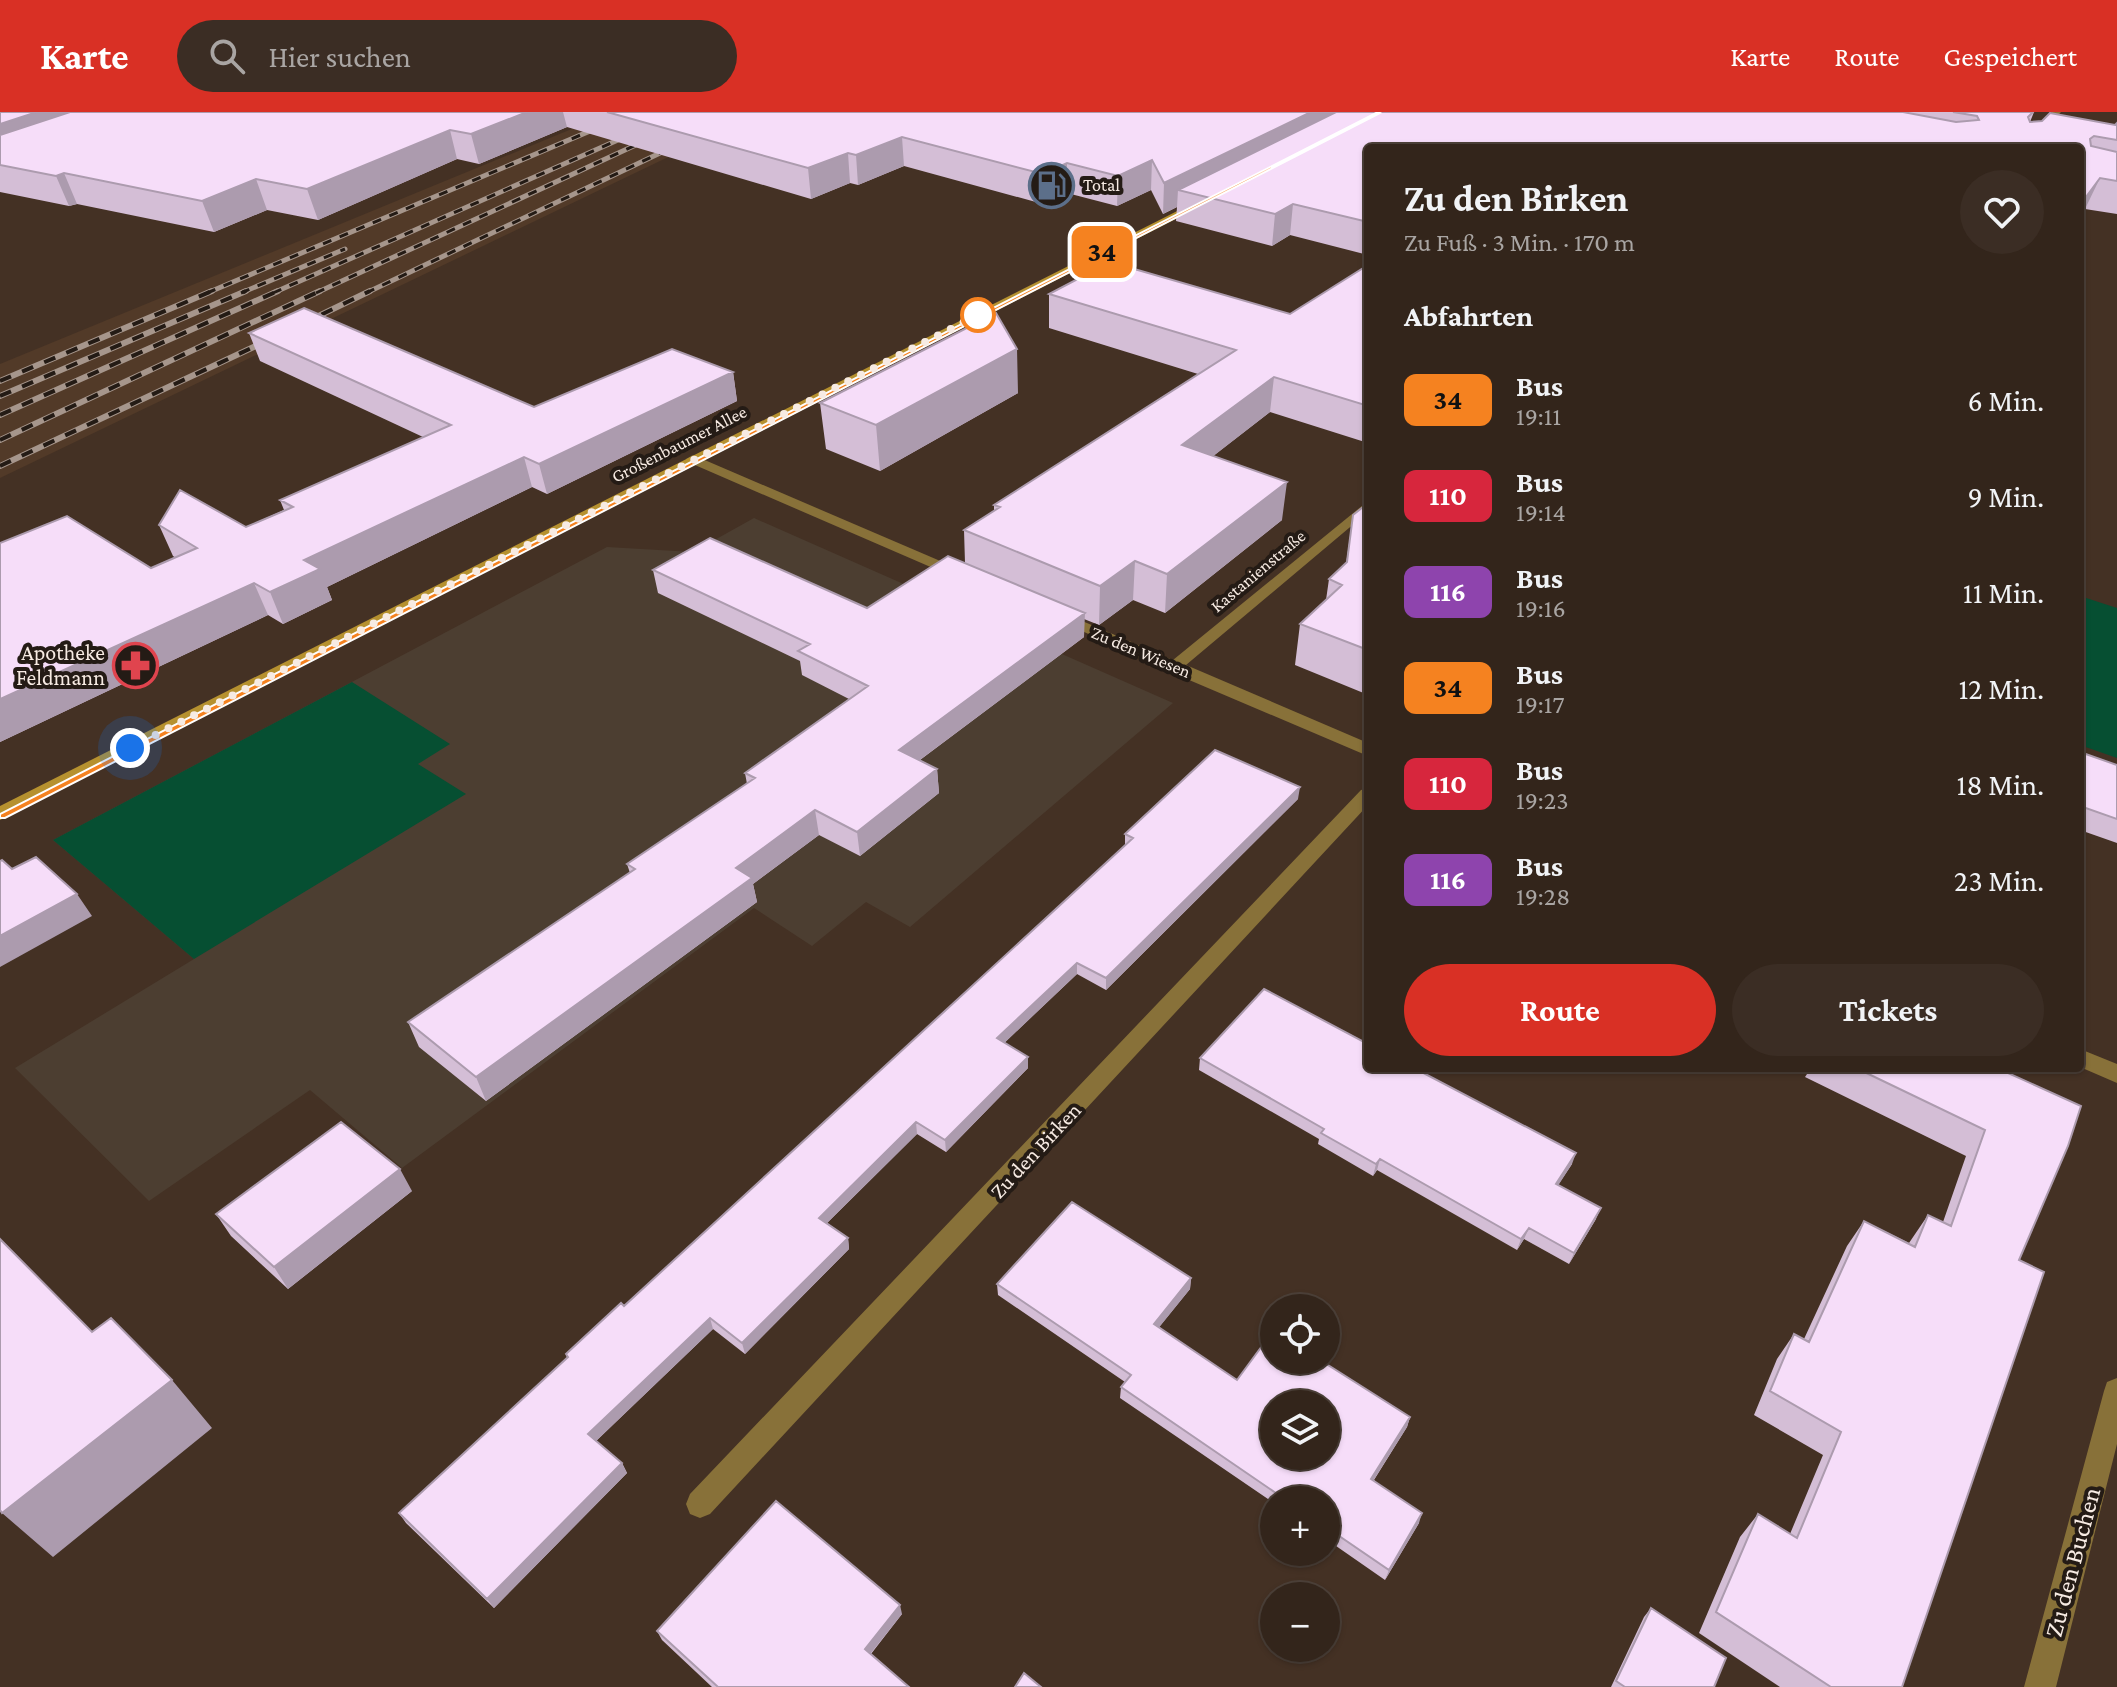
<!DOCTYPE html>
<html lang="de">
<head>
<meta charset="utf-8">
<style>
	:root { --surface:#33251b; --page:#3b2d24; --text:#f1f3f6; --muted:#a9a5a3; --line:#4e423a; --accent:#d93025 }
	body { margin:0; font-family:"Crimson Pro",serif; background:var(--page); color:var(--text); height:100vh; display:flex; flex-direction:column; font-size:30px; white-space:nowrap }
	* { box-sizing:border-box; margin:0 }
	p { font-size:26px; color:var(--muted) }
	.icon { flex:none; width:44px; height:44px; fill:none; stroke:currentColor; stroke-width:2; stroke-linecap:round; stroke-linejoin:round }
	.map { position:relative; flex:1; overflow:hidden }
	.details { position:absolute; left:1364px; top:32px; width:720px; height:928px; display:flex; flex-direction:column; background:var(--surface); border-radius:8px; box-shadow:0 2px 6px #0004,0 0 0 2px var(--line) }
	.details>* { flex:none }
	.badge { padding:0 16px; border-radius:12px; font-size:28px; line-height:52px }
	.buttons { position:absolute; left:1260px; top:1182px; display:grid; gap:16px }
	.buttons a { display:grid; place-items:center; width:80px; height:80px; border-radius:50%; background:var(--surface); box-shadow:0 2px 6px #0004,0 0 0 2px var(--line); font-size:40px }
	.you { position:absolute; width:40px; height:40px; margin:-20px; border:6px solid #fff; border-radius:50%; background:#1a73e8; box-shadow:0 0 0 12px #1a73e833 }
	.map>.badge { position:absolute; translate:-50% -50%; box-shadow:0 0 0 4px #fff }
	h2 { padding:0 40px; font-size:30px; line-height:72px }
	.round { display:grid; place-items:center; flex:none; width:84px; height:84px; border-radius:42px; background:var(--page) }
	.headline { display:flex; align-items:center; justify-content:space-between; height:136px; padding:0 40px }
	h1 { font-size:38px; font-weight:700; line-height:60px }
	.primary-button { display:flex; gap:16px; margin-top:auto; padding:16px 40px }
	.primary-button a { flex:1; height:92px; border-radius:48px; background:var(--accent); color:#fff; font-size:32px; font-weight:700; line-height:92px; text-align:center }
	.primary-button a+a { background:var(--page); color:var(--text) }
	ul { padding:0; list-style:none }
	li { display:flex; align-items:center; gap:24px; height:96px; padding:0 40px }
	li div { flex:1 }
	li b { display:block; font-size:30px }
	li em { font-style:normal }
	li .badge { min-width:88px; font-weight:700; text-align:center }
	header { display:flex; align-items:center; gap:48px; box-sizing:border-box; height:112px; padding:0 40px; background:var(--accent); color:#fff }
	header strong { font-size:38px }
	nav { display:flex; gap:44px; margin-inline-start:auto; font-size:28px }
	.search { width:560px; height:72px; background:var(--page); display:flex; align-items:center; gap:20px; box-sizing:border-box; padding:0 28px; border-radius:44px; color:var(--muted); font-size:30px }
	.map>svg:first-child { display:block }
</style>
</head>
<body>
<header>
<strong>Karte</strong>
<div class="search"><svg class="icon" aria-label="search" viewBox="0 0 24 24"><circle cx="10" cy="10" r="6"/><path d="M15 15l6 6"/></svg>Hier suchen</div>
<nav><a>Karte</a><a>Route</a><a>Gespeichert</a></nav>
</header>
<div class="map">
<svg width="2117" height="1575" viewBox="0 0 2117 1575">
	<rect width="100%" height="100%" fill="#443124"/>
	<path fill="#523a28" d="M613 0H762L0 366V252Z"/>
	<path fill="#4c3e31" d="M754 406 1173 591 910 815 866 790 812 834 754 796 402 1056 310 978 149 1089 15 956 194 847 53 728 607 435 693 440Z"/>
	<path fill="#064f32" d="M2080 484 2117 496V646L2080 633Z
		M352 570 450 632 418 652 466 682 194 847 53 728Z"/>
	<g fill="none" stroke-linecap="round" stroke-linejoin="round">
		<path fill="#887139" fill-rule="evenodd" d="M2052 0H2061L2028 36H2018Z
			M693 343 966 460 969 463 966 466H956L688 350 686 347Z
			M1368 389V400L1186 553 1368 631V644L1168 559 1052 505 1054 502H1066L1173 548Z
			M1368 676V693L710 1402 700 1406 690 1402 686 1392 690 1382 1361 678Z
			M2080 937 2117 952V971L2080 955Z
			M2117 1266V1332L2056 1575H2024L2104 1279 2107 1270Z"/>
		<path fill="#b6912f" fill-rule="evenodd" d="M1201 87 1206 90 1205 92 0 708V694Z"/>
		<defs>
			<path id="rail-far1" d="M207 181 635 0
				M241 181 345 137
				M273 181 636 20
				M316 181 653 25
				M366 181 679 32"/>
			<path id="rail" d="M300 213 370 179
				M0 269 212 179
				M0 284 246 179
				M0 303 278 179
				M0 328 320 179
				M0 354 275 225"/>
		</defs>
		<use href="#rail-far1" stroke="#a6968c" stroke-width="5"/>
		<use href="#rail" stroke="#a6968c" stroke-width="6"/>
		<use href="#rail-far1" stroke="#241b15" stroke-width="3" stroke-dasharray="9" stroke-linecap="butt"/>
		<use href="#rail" stroke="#241b15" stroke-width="4" stroke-dasharray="12" stroke-linecap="butt"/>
	</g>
	<path fill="#d4bed6" d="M0 0H2034L2030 10 2115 13 2117 11V102L2085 97 2080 36H1368V143L1290 123 1272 134 1176 109 1177 95 1163 102 1151 78 1117 94 1067 81 1043 92 904 54 858 73 850 71 811 87 567 15 479 52 457 47 318 108 267 98 214 120 77 92 69 94 0 80Z
		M1368 153V331L1270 300 1213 344 1282 408 1165 501 1133 488 1099 513 1084 507V525L920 648 937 657 939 681 860 744 819 723 753 772 757 790 486 989 419 935 408 910 630 761 627 752 747 672 745 661 849 587 802 563 800 549 658 481 653 458 867 496 965 451 964 418 994 399V393L1198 262 1049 216V182L1290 202Z
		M249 221 534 295 733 260 737 289 547 382 532 375 327 475 332 488 283 512 268 503 0 630V431L151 456 176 446 173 444 159 413 246 415 284 398 280 388 423 325 260 249Z
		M1018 281 880 359 826 337 820 291Z
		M1368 391V579L1366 582 1295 553 1300 512 1326 488 1329 467 1346 452 1353 403Z
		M2080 640 2117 653V731L2080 718Z
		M1298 687 1106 878 1077 862 1004 931 1028 945V956L946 1040 917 1022 827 1111 848 1126 849 1137 745 1242 713 1217 596 1329 622 1351 627 1361 494 1496 406 1411 399 1401 567 1246 566 1242 624 1194 1125 733V722Z
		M1200 946 1572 1052 1558 1073 1596 1107 1569 1152 1524 1127 1517 1138 1377 1058 1373 1064 1318 1032 1319 1027 1199 958Z
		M1811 956H1997L2019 1148 1902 1575H1780L1699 1521 1740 1425 1758 1402 1790 1422 1823 1343 1754 1303 1777 1247 1794 1222 1804 1227 1847 1134 1864 1109 1909 1131 1928 1103 1943 1110 1966 1044 1805 965Z
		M412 1079 288 1177 231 1124 216 1102Z
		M1191 1166 1190 1177 1159 1215 1237 1268 1410 1305 1407 1315 1374 1368 1419 1411 1385 1468 1326 1427V1388H1274V1391L1120 1286 1121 1275 1125 1270 998 1183 997 1172Z
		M1651 1496 1714 1575H1611L1644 1505Z
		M902 1502 871 1542 909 1575H712L662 1528 657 1519Z"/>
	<path fill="#ac9bae" d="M37 0H132L0 45V12Z
		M527 0H563L567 15 479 52 471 22Z
		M1311 0H1364L1178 78 1177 95 1163 102 1164 71Z
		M450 18 457 47 318 108 307 77Z
		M902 25 904 54 858 73 856 43Z
		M848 41 850 71 811 87 808 56Z
		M1152 48 1151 78 1117 94 1118 64Z
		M1067 51V81L1043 92V62Z
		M64 61 77 92 69 94 56 64Z
		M2100 66 2085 97 2080 104V93Z
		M256 67 267 98 214 120 202 89Z
		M1293 92 1290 123 1272 134 1275 102Z
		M1017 237 1018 281 880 359 876 313Z
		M733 260 737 289 547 382 539 352Z
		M1274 265 1270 300 1180 370 1182 333Z
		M524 345 532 375 327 475 332 488 283 512 270 480 304 448Z
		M1287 370 1282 408 1165 501 1167 462Z
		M1135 449 1133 488 1099 513 1100 474Z
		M254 471 268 503 0 630V587Z
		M1085 501 1084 525 901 662 899 638Z
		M937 657 939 681 860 744 857 720Z
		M1300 675 1298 687 1106 878V866Z
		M815 698 819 723 753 772 757 790 486 989 476 965 736 756Z
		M77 782 92 804 0 855V824Z
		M1077 851V862L997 938V926Z
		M1028 945V956L946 1040 945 1028Z
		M916 1010 917 1022 821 1117 819 1106Z
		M1576 1041 1572 1052 1552 1083 1556 1072Z
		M1380 1047 1377 1058 1373 1064 1376 1052Z
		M400 1057 412 1079 288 1177 274 1155Z
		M1601 1096 1596 1107 1569 1152 1574 1141Z
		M1529 1116 1524 1127 1517 1138 1521 1127Z
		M848 1126 849 1137 745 1242 742 1231Z
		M1191 1166 1190 1177 1153 1223 1154 1212Z
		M710 1206 713 1217 593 1332 588 1322Z
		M172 1268 212 1316 53 1445 2 1401Z
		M1410 1305 1407 1315 1368 1377 1371 1367Z
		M622 1351 627 1361 494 1496 487 1487Z
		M1422 1401 1419 1411 1385 1468 1389 1458Z
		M900 1493 902 1502 867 1546 865 1537Z"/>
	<path fill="#f6ddf9" stroke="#ac9bae" stroke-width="2" fill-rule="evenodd" d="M0 0H37L0 12Z
		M70 0H527L471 22 450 18 307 77 256 67 202 89 64 61 56 64 0 53V23Z
		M607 0H1311L1164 71 1152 48 1118 64 1067 51 1043 62 902 25 856 43 848 41 808 56Z
		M1336 0H1903L1956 10 1979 8 1977 4 1953 0H2033L2028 5 2030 10 2042 9 2050 1 2115 13 2117 11V28L2094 24 2090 27 2091 34 2117 40V69L2100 66 2080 93V36H1368V110L1293 92 1275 102 1178 78Z
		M1110 150 1290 202 1368 153V200L1365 202 1368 203V294L1274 265 1182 333 1287 370 1167 462 1135 449 1100 474 964 418 1000 395 994 393 1236 238 1049 182Z
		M304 196 534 295 672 237 733 260 539 352 524 345 304 448 320 457 270 480 254 471 0 587V431L67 404 151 456 197 436 159 413 180 378 246 415 293 395 280 388 451 313 249 221Z
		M996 201 1017 237 876 313 820 291Z
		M1368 391V538L1300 512 1342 473 1329 467 1347 450 1353 403Z
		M710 426 867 496 948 444 1085 501 899 638 937 657 857 720 815 698 736 756 752 766 476 965 408 910 635 757 627 752 755 666 745 661 868 574 798 539 810 532 653 458Z
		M1215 638 1300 675 1106 866 1077 851 997 926 1028 945 945 1028 916 1010 819 1106 848 1126 742 1231 710 1206 588 1322 622 1351 487 1487 399 1401 568 1245 566 1242 621 1191 624 1194 1133 726 1125 722Z
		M2080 640 2117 653V707L2080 694Z
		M36 745 77 782 0 824V749L2 748 12 757Z
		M1264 877 1368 932V956H1414L1576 1041 1556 1072 1601 1096 1574 1141 1529 1116 1521 1127 1380 1047 1376 1052 1321 1021 1324 1017 1200 946Z
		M1856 956H1997L2081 994 2068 1034 2019 1148 2044 1160 1902 1575H1831L1716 1500 1758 1402 1797 1426 1841 1320 1770 1279 1794 1222 1809 1230 1864 1109 1915 1135 1928 1103 1951 1114 1985 1018Z
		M341 1010 400 1057 274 1155 216 1102Z
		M1072 1090 1191 1166 1154 1212 1237 1268 1273 1219 1274 1248H1320L1410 1305 1371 1367 1422 1401 1389 1458 1326 1415V1388H1286L1121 1275 1131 1263 997 1172ZM1274 1292H1326V1344H1274Z
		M0 1127 92 1220 111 1206 172 1268 2 1401 0 1398Z
		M776 1389 900 1493 865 1537 909 1575H718L657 1519Z
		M1651 1496 1726 1546 1714 1575H1625L1616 1569Z
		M1024 1561 1041 1575H1015Z"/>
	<path fill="#f58220" stroke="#fff" stroke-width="2" d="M1378 0 1380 1 5 706H0V702Z"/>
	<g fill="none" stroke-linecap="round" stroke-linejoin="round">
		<path stroke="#f7ebe3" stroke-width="8" stroke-dasharray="0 14.4" d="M130 636 978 203"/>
	</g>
	<defs>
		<symbol id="fuel-ring" viewBox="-11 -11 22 22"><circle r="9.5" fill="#241b15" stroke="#5c6f8a" stroke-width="1.5"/><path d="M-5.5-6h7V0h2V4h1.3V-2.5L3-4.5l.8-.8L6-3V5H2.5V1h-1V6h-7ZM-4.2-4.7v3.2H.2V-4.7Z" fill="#5c6f8a"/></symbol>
		<symbol id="pharmacy-ring" viewBox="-11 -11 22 22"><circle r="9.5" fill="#241b15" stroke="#e0444e" stroke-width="1.5"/><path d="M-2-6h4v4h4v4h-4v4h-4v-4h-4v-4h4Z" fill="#e0444e"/></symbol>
	</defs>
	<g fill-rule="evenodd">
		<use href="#fuel-ring" x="1026" y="48" width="51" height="51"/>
		<use href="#pharmacy-ring" x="110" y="528" width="51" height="51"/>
	</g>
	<circle fill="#fff" stroke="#f58220" stroke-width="4" cx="978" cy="203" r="16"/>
	<g text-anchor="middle" stroke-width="8" stroke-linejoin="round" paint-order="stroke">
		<g font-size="18" fill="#f7ebe3" stroke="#241b15" text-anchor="start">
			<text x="1083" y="79">Total</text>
		</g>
		<g font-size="18" fill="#f7ebe3" stroke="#241b15">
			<text transform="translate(679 332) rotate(-27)" y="6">Großenbaumer Allee</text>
			<text transform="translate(1258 459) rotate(-40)" y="6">Kastanienstraße</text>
			<text transform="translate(1141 540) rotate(23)" y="6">Zu den Wiesen</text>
		</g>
		<g font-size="22" fill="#f7ebe3" stroke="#241b15" text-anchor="end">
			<text x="105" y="548">Apotheke<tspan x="105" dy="25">Feldmann</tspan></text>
		</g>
		<g font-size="22" fill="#f7ebe3" stroke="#241b15">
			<text transform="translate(1035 1038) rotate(-47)" y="8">Zu den Birken</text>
		</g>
		<g font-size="26" fill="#f7ebe3" stroke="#241b15">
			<text transform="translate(2072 1450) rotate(-75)" y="9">Zu den Buchen</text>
		</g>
	</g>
</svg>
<div class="buttons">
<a><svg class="icon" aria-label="locate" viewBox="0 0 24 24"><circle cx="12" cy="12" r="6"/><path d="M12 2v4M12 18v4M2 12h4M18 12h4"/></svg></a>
<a><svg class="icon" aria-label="layers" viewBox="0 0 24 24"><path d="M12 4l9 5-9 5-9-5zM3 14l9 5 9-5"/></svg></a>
<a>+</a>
<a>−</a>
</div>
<div class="you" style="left:130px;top:636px"></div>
<b class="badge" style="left:1102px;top:140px;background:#f58220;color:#111">34</b>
<section class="details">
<div class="headline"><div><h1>Zu den Birken</h1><p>Zu Fuß · 3 Min. · 170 m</p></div><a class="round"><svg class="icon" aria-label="heart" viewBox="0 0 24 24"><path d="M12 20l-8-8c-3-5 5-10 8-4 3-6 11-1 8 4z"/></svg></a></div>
<h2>Abfahrten</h2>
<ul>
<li><span class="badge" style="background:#f58220;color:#111">34</span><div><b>Bus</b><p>19:11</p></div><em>6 Min.</em></li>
<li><span class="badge" style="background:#d7263d;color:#fff">110</span><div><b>Bus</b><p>19:14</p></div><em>9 Min.</em></li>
<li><span class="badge" style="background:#8e44ad;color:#fff">116</span><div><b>Bus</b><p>19:16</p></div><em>11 Min.</em></li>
<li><span class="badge" style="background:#f58220;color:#111">34</span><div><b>Bus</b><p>19:17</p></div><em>12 Min.</em></li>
<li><span class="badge" style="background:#d7263d;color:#fff">110</span><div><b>Bus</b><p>19:23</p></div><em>18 Min.</em></li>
<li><span class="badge" style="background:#8e44ad;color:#fff">116</span><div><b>Bus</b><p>19:28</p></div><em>23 Min.</em></li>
</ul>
<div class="primary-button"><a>Route</a><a>Tickets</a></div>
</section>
</div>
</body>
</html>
